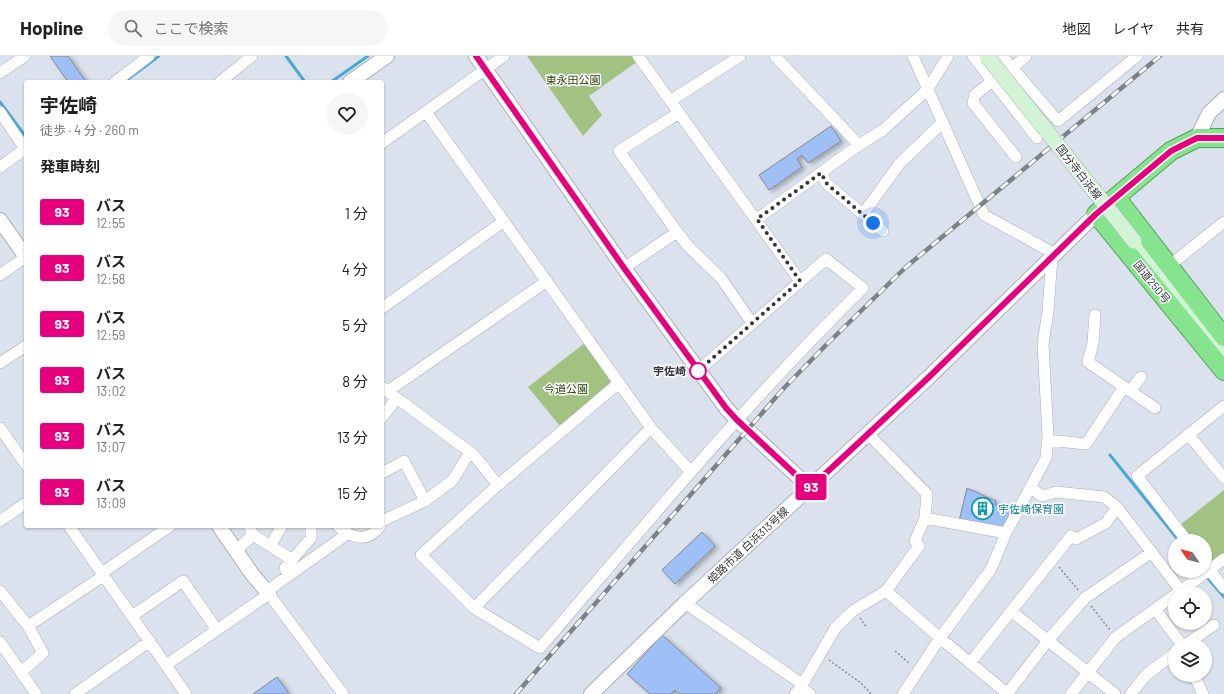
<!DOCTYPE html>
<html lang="ja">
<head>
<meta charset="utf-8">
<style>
	:root { --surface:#fff; --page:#f6f6f6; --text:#222; --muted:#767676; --line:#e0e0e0 }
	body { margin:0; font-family:Barlow,"Noto Sans JP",sans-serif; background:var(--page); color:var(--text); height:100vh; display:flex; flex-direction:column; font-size:15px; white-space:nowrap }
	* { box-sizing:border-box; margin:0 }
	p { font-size:13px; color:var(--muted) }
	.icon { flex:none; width:22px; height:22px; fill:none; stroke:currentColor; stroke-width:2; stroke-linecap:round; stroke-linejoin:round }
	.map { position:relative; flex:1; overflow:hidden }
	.panel { position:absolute; left:24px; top:24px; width:360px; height:448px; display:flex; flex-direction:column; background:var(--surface); border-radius:4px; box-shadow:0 1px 3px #0004 }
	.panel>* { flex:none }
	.badge { padding:0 8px; border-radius:3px; font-size:14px; line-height:26px }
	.needle { width:26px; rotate:305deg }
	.tools { position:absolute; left:1168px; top:478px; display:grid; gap:8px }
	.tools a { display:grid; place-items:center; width:44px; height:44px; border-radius:50%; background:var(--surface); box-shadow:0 1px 3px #0004; font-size:20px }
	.you { position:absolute; width:20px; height:20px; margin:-10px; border:3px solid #fff; border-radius:50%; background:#1a73e8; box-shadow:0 0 0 6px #1a73e833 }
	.map>.badge { position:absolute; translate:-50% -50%; box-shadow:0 0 0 2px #fff }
	h2 { padding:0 16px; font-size:15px; line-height:36px }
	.round { display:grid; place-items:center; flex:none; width:42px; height:42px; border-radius:21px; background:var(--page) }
	.headline { display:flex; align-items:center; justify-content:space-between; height:68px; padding:0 16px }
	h1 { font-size:19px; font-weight:700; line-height:30px }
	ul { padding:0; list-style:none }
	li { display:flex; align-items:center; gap:12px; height:56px; padding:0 16px }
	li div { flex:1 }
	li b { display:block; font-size:15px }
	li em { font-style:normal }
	li .badge { min-width:44px; font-weight:700; text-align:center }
	header { display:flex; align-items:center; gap:24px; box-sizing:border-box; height:56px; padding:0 20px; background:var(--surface); border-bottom:1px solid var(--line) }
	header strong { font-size:19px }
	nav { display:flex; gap:22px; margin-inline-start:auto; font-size:14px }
	.search { width:280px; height:36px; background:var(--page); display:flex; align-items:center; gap:10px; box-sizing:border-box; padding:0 14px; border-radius:22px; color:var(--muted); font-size:15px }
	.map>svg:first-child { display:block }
</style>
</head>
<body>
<header>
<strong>Hopline</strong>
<div class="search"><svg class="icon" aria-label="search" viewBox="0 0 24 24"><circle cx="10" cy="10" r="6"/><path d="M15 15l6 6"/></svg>ここで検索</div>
<nav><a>地図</a><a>レイヤ</a><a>共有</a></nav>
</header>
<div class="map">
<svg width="1224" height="638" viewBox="0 0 1224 638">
	<defs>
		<filter id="shadow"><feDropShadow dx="3.5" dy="2" stdDeviation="2" flood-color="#0004"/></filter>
	</defs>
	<rect width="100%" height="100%" fill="#dce2ed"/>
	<path fill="#a2c281" d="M527 0H635L638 5 589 40 602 59 583 80Z
		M586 286 613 324 560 370 528 331Z
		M1224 434V497L1215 505H1209L1205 500V485H1193L1180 469Z"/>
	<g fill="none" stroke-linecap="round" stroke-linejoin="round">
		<path stroke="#45abd2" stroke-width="3" d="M286 0 305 26
			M124 26 159 0
			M331 26 368 0
			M0 46 26 81
			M1110 399 1179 485
			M1206 520 1224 541"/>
	</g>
	<path fill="#9fbff7" stroke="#838993" filter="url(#shadow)" d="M50 0H68L86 26H68Z
		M831 70 841 85 808 107 802 99 797 103 802 111 769 134 759 119Z
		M967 432 996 445 995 448 1012 457 1003 474 959 465Z
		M702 476 715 490 675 528 662 514Z
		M662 579 721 632 715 638H680L675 634 671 638H650L627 618Z
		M277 621 289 638H253Z"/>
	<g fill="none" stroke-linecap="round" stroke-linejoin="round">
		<defs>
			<path id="minor" d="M638 0 800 225
				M775 0 859 89
				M913 0 984 159 1055 198
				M973 0 1037 82
				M1002 0 1058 65 1137 0
				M1012 12 1026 0
				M0 17 25 0
				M992 25 975 39 973 47 1016 101
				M115 26 149 0
				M220 26 252 0
				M670 45 740 0
				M0 56 25 93
				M426 56 651 372 691 416
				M382 87 504 0
				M0 111 26 92
				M821 117 827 128 883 175
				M863 158 900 107 943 66
				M757 163 859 89 883 74 928 33 948 0
				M677 176 688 190 721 222 752 267
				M1169 210 1224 166
				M624 212 677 176 619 95 679 57
				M0 219 26 201
				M382 252 504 165
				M1095 259 1093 287 1088 306 1155 352
				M0 307 26 290
				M619 327 498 429 421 499 474 552 540 592C645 469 748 345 863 232L826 203 698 315
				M383 332 474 399 498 429
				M388 335 547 225
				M1130 335 1141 321
				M382 361 397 342
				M0 372 26 409
				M1188 378 1224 422
				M1048 384 1086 388 1124 331
				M382 417 404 405 425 445
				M1031 432 1042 440 1056 436 1104 441 1117 451 1181 535
				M925 462 1006 477
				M0 465 26 447
				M382 465 425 445 453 424 470 396
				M69 470 186 638
				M249 470 253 479 291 503
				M338 470C352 483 368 487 380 470
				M1187 485 1137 420 1224 350
				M270 490 282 470
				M236 495 253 479
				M1206 510 1224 532
				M102 517 170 470
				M288 520 285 512 311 482V470
				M0 535 28 570 43 597 21 616
				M267 535 343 481 347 476
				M886 535 940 582 1008 638
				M1178 537 1224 503
				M685 547 802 628
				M474 552 651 372
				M1155 553 1182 589
				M1011 555 1115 638
				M132 560 183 525 217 574
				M28 570 103 520
				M0 586 36 638
				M1185 589 1214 569
				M970 607 1071 480 1076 483 1106 467 1117 451
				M166 609 269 538 343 638
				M1194 619 1203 638
				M801 631 810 638
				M75 638 150 585
				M795 638 801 631 836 571 854 554 886 535 919 490 915 485 925 462 927 438 868 378
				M903 638 940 582 991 513 1006 477 1046 402 1048 380 1043 288 1048 255 1052 201
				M1007 638 1049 583 1085 542 1152 496
				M1071 638 1116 581 1175 539
				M1131 638 1146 619 1175 597"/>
			<path id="tertiary" d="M476 0 624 212 726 352 737 364 810 432
				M350 26 387 0
				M1197 82 1209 57 1224 43
				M0 164 26 201
				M219 470 252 518 269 538
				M591 638 685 547 928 322 1096 158"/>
			<path id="secondary" d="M1134 185 1224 297"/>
			<path id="trunk" d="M1224 82H1197L1171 95 1096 158 1224 315
				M1116 141 1224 281"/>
		</defs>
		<use href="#minor" stroke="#a8aeb8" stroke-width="12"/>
		<use href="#tertiary" stroke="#a8aeb8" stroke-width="16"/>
		<use href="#secondary" stroke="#a8aeb8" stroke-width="16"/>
		<use href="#trunk" stroke="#55a25e" stroke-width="20"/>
		<path stroke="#888d95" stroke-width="1.5" stroke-dasharray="2 2" stroke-linecap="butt" d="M1059 511 1079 535
			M1091 550 1110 574
			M860 562 867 572
			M895 595 910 608
			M829 604 861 627 871 638"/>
		<use href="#minor" stroke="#fff" stroke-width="11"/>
		<use href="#tertiary" stroke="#fff" stroke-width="14"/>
		<use href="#secondary" stroke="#d2f4d5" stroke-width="15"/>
		<use href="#trunk" stroke="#86e38e" stroke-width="18"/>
		<defs>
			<path id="rail" d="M516 638 784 332 827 288 906 211 1160 0"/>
		</defs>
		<use href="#rail" stroke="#7d8188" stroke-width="4.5"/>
		<use href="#rail" stroke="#fff" stroke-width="3" stroke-dasharray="9" stroke-linecap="butt"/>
		<defs>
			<path id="secondary-bridge" d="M987 0 1134 185"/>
		</defs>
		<use href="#secondary-bridge" stroke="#a8aeb8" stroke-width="16" stroke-linecap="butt"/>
		<use href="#secondary-bridge" stroke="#d2f4d5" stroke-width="15"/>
	</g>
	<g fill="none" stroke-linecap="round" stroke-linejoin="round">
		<defs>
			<path id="line" d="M476 0 624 212 726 352 737 364 810 432 928 322 1096 158 1171 95 1197 82H1224"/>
		</defs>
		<use href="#line" stroke="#fff" stroke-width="9"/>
		<use href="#line" stroke="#e6007e" stroke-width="6"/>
		<path stroke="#33363a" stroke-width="4" stroke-dasharray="0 7.2" d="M698 315 800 225 757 163 821 117 827 128 873 167"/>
	</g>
	<defs>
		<symbol id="building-ring" viewBox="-11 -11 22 22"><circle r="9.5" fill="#fff" stroke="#0f9aa8" stroke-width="1.5"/><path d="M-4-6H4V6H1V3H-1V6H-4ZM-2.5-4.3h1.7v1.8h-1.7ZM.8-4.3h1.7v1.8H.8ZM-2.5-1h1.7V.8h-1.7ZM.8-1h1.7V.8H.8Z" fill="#0f9aa8"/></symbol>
	</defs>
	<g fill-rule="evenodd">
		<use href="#building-ring" x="970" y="440" width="25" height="25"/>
	</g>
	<circle fill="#fff" stroke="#e6007e" stroke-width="2" cx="698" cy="315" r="8"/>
	<g text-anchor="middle" stroke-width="3" stroke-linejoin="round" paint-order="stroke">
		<g font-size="11" fill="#283f06" stroke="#fff">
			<text x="573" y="28">東永田公園</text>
			<text x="566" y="337">今道公園</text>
		</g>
		<g font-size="11" fill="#33363a" stroke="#fff">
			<text transform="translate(1079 116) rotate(52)" y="4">国分寺白浜線</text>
			<text transform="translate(1152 226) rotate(51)" y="4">国道250号</text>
			<text transform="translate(748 489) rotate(-43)" y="4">姫路市道 白浜313号線</text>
		</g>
		<g font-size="11" font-weight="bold" fill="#33363a" stroke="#fff" text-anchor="end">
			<text x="686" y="319">宇佐崎</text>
		</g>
		<g font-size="11" fill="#0d838f" stroke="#fff" text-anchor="start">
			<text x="998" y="457">宇佐崎保育園</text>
		</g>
	</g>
</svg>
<div class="tools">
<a><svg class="needle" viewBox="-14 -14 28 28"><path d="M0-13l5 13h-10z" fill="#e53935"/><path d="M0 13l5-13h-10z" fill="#767676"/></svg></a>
<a><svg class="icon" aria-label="locate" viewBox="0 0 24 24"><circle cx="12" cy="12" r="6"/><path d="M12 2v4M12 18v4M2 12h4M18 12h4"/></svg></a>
<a><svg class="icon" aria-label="layers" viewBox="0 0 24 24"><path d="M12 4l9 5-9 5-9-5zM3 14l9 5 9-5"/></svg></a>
</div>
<div class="you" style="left:873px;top:167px"></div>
<b class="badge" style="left:811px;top:431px;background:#e6007e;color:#fff">93</b>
<section class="panel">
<div class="headline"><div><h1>宇佐崎</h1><p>徒歩 · 4 分 · 260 m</p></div><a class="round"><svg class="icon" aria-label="heart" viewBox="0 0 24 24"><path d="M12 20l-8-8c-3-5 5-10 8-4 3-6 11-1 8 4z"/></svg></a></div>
<h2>発車時刻</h2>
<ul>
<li><span class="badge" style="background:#e6007e;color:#fff">93</span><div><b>バス</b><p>12:55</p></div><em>1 分</em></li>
<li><span class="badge" style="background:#e6007e;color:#fff">93</span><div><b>バス</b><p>12:58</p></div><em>4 分</em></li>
<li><span class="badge" style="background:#e6007e;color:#fff">93</span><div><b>バス</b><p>12:59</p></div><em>5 分</em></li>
<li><span class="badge" style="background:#e6007e;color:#fff">93</span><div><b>バス</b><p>13:02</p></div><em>8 分</em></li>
<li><span class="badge" style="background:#e6007e;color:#fff">93</span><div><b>バス</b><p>13:07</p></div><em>13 分</em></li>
<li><span class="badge" style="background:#e6007e;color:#fff">93</span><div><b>バス</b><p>13:09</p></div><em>15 分</em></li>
</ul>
</section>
</div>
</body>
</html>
